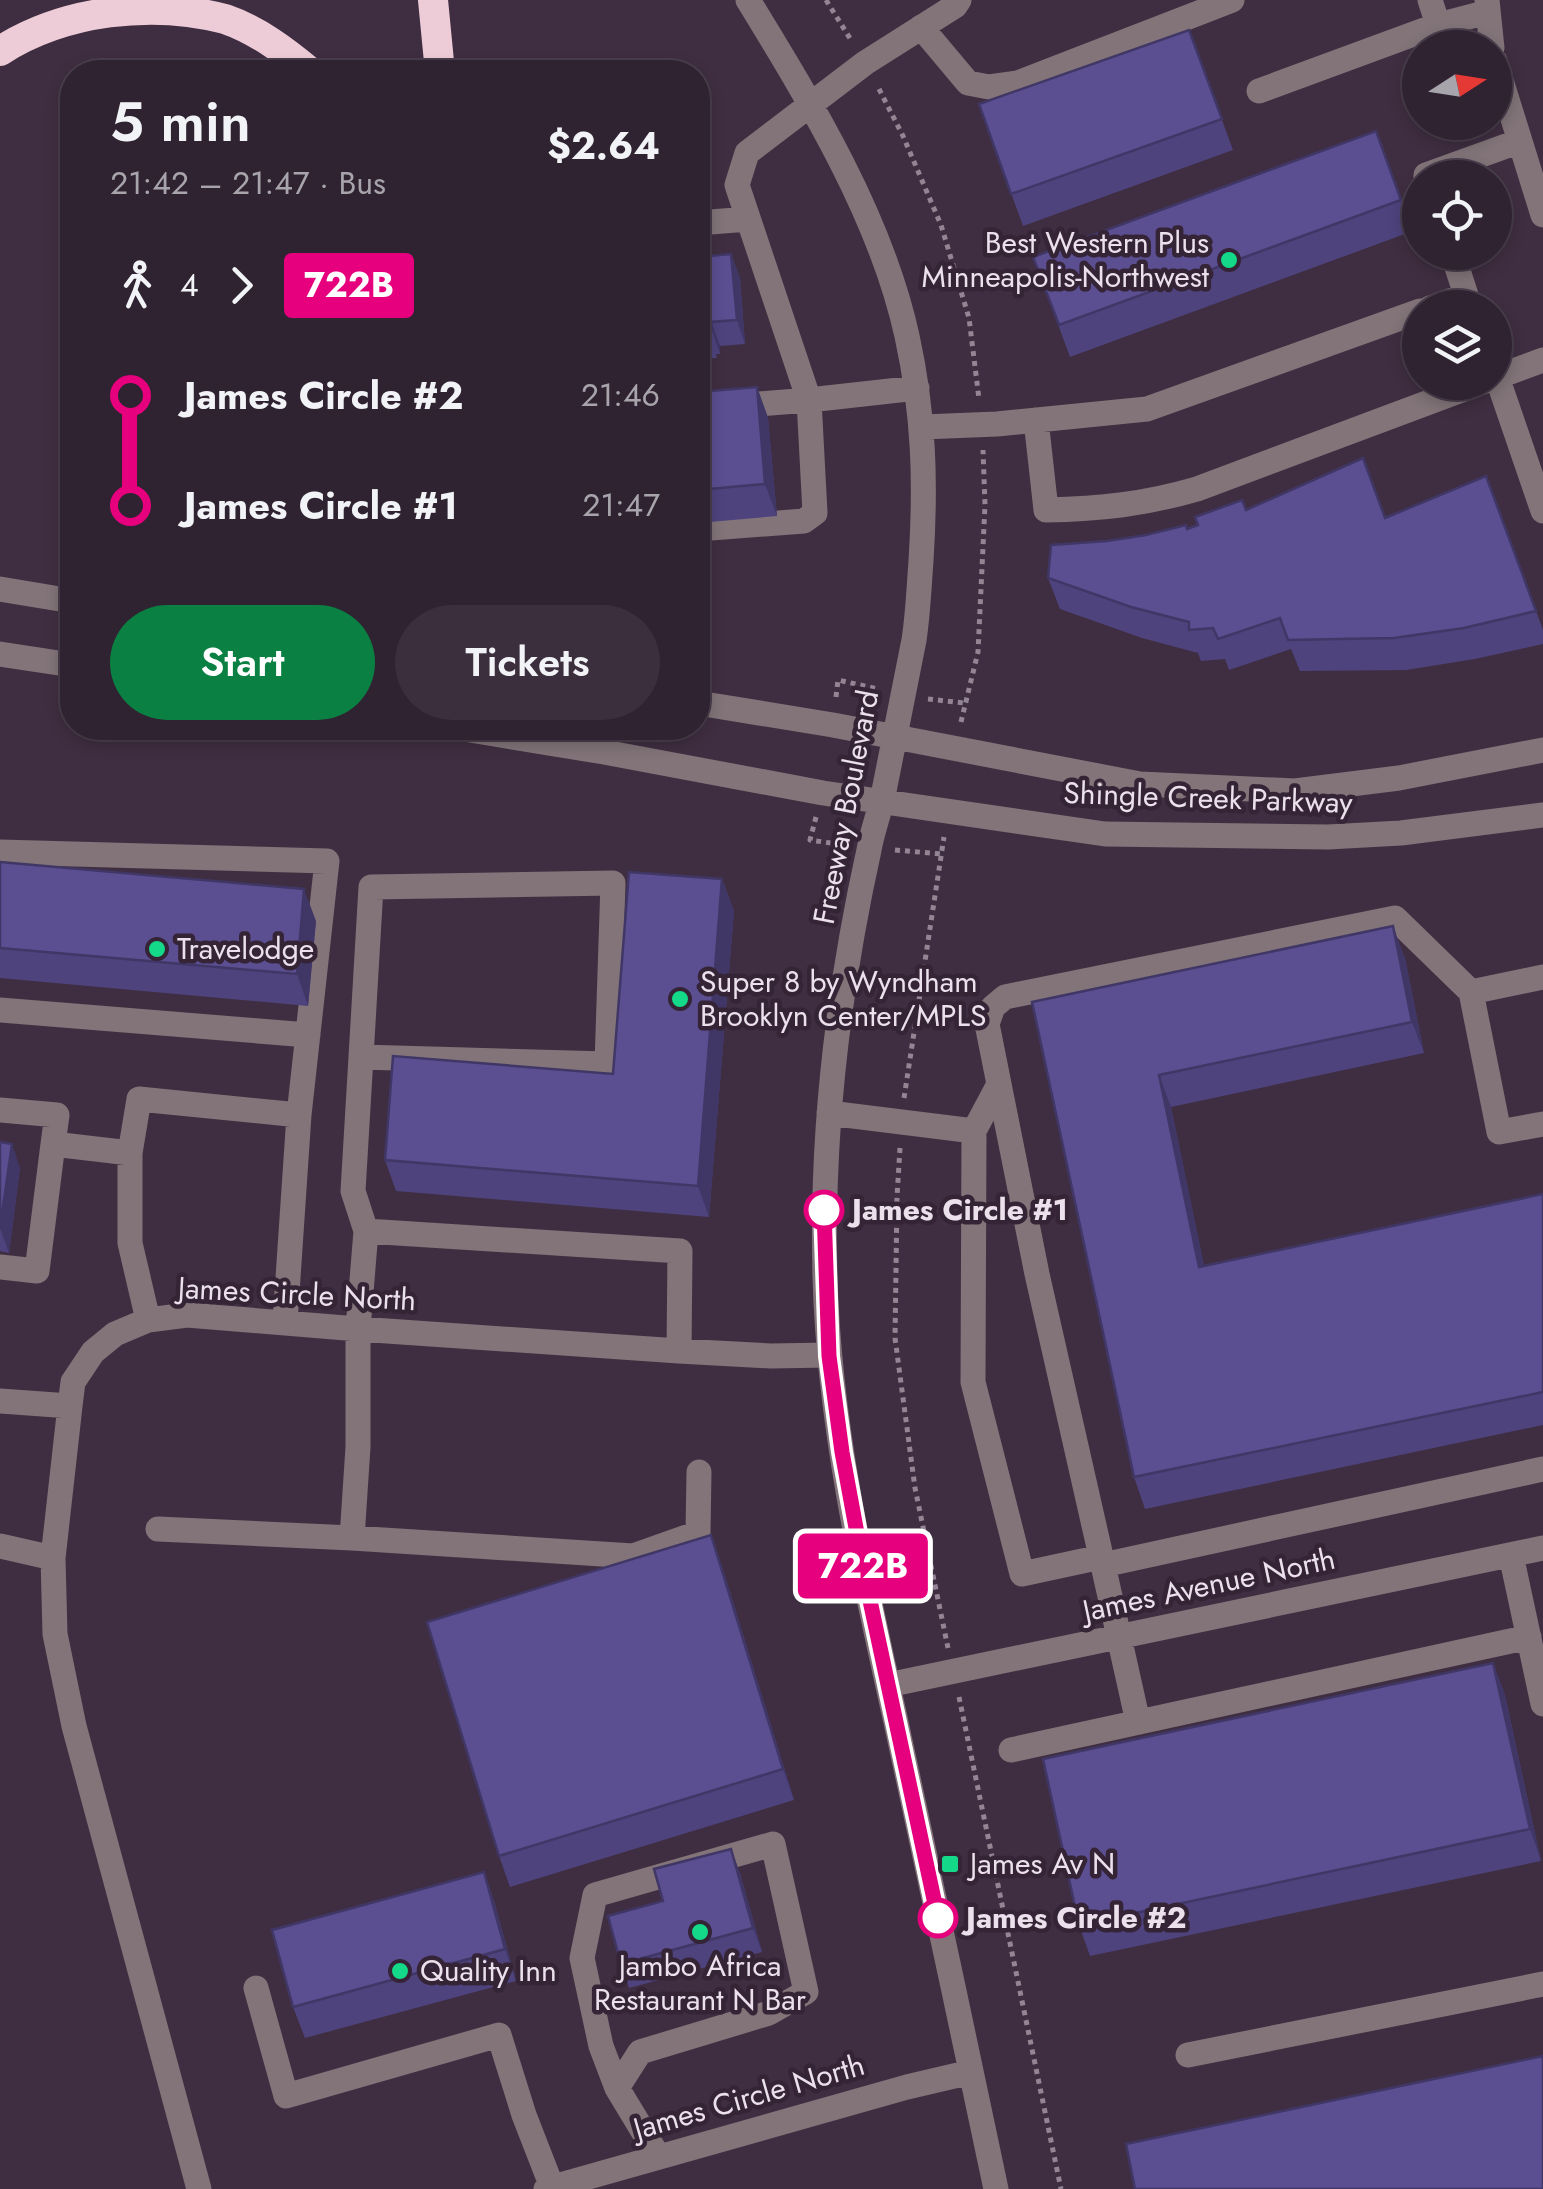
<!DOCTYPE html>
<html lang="en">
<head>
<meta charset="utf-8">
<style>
	:root { --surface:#2f2231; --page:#3b2f3d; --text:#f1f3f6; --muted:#a7a4ab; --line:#4a3f4d; --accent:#0b8043 }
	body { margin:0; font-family:Jost,sans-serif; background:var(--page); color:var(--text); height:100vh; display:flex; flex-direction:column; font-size:38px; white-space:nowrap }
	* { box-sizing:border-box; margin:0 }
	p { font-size:32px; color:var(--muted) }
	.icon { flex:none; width:55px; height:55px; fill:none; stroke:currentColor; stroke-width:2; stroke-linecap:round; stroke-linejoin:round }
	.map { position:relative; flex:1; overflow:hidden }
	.details { position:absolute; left:60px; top:60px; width:650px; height:680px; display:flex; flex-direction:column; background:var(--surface); border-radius:40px; box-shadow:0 5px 15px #0003,0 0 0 2px var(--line) }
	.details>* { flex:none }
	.badge { padding:0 20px; border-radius:8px; font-size:35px; line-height:65px }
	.needle { width:65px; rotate:78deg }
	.controls { position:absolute; left:1402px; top:30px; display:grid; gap:20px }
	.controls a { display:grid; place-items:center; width:110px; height:110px; border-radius:50%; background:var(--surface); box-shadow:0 5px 15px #0003,0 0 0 2px var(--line); font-size:50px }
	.map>.badge { position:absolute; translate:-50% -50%; box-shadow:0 0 0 5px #fff }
	.legs { display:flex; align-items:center; gap:15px; height:110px; padding:0 50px; font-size:32px }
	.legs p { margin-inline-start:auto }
	.head { display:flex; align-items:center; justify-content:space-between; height:170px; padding:0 50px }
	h1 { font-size:55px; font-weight:600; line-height:75px }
	.action { display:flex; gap:20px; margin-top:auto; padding:20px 50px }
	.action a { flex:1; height:115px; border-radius:60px; background:var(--accent); color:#fff; font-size:40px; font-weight:600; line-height:115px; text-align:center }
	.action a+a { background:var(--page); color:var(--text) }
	ul { padding:0 50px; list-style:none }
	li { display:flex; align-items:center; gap:35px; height:110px; font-size:38px }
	li i { display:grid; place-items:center; width:15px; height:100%; margin:0 12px; background:currentColor }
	li i::after { content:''; width:25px; height:25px; margin:-12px; border:8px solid; border-radius:50%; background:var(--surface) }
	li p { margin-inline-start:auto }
	li:first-child i { background:linear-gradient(#0000 50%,currentColor 0) }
	li:last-child i { background:linear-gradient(currentColor 50%,#0000 0) }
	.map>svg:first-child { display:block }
</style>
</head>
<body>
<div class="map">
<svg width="1543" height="2189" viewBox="0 0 1543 2189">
	<rect width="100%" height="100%" fill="#3f2e41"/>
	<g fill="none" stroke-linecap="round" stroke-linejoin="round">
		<path stroke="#938594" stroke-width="5" stroke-dasharray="5 5" stroke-linecap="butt" d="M826 0 851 40
			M879 89 903 136 941 225 969 318 979 399
			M836 697 838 680 878 689
			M928 699 964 703
			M961 722 978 652 985 505 983 450
			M816 817 810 840 844 845
			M895 850 942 854
			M904 1098 944 837
			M900 1148 897 1197 895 1338 915 1488 948 1648
			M959 1697 1061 2189"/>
		<path stroke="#827479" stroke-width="25" d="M748 0C811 103 881 217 907 336 924 414 926 482 921 561 919 587 918 614 914 640 904 692 893 744 883 796 879 814 872 832 869 850 838 990 821 1134 825 1277 829 1425 862 1570 894 1713 928 1872 963 2030 996 2189
			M1430 0 1438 25 1488 12
			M1487 0 1492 48
			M921 27 968 83 989 87 1018 83 1232 0
			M1495 61 1543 215
			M1259 91 1438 25
			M1426 178V175L1520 141
			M698 223 748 219
			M1430 308 1466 295 1452 252
			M1543 360 1497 377 1543 511
			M917 388 809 400 737 185 747 153 865 63 955 6 959 0
			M698 409 809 400 815 513 804 521 698 529
			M1036 420 1046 510C1100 509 1145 504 1197 489L1483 382
			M922 427 997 424 1147 409 1420 311
			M0 589 72 601
			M0 654 72 665
			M698 703 833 725 1140 784 1295 791 1399 778 1543 750
			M458 728 604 752 823 793 1105 834 1328 837 1401 833 1543 815
			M0 852 327 861 299 1115
			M1471 992 1499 1132 1543 1124
			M0 1010 308 1035
			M361 1057 371 887 613 883 607 1064 361 1057 353 1191 366 1231
			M999 1084 974 1131 973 1382 1022 1574 1101 1557
			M0 1110 57 1115 53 1144
			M829 1113 974 1131
			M0 1267 37 1271 53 1144 130 1153
			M148 1320 130 1243V1153L139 1099 299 1115 285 1322
			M0 1401 70 1406
			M158 1529 352 1538 633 1556 698 1533 699 1472
			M352 1538 358 1447V1329L366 1231 680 1251 679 1351
			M0 1546 53 1558
			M1511 1555 1543 1704
			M1103 1565 1037 1274 987 1024 993 1007 1005 997 1395 918 1471 992 1543 977
			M888 1685 1543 1548
			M1138 1722 1103 1565 1543 1469
			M1011 1750 1529 1637
			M256 1988 286 2096 499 2035 524 2115 552 2187
			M1188 2055 1543 1984
			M617 2088 640 2052 769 2013 806 1992 773 1844 595 1895 582 1958 601 2046 617 2088 658 2156
			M199 2189 74 1726 55 1634 53 1558 70 1406 73 1382 93 1352 115 1334 148 1320 187 1315 358 1329 679 1351 771 1356 829 1355
			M546 2189 907 2087 971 2072"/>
		<path stroke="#edccd7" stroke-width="30" d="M433 0 440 72
			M0 51C64 10 152 0 225 19 257 30 285 51 310 72"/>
	</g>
	<path fill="#4e437d" d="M1189 30 1233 150 1023 226 979 104Z
		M1376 131 1413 231 1070 357 1033 257Z
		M731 254 740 278 745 344 720 346V354H716L717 358 698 359V257Z
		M757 387 768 418 777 516 698 523V392Z
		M1246 510 1385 518 1536 611 1543 630V644L1475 659 1406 670 1300 671 1291 649 1229 670 1225 659 1201 661 1198 653 1142 638 1060 609 1048 578 1107 541 1187 529Z
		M0 862 316 921 308 1006 0 978Z
		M722 879 734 911 709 1217 396 1191 385 1160 613 1074Z
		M1405 958 1424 1053 1171 1107 1204 1266 1543 1194V1425L1145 1509 1134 1477 1032 1002Z
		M0 1142 20 1168 9 1253 0 1251Z
		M722 1566 794 1800 510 1887 499 1856Z
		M1493 1663 1505 1695 1541 1861 1090 1956 1079 1925Z
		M484 1872 495 1904 516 1981 305 2038 293 2007Z
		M740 1873 762 1952 629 1988 621 1964 663 1901Z"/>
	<path fill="#403766" d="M731 254 740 278 745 344 737 320Z
		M711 322 720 346V354L712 330Z
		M757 387 768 418 777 516 765 484Z
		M722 879 734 911 709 1217 698 1186Z
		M304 889 316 921 308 1006 297 974Z
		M1393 926 1405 958 1424 1053 1412 1022Z
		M1159 1075 1171 1107 1211 1299 1199 1267Z
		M12 1144 20 1168 9 1253 0 1228Z
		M711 1535 722 1566 794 1800 783 1769Z
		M1493 1663 1505 1695 1541 1861 1530 1829Z
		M731 1849 740 1873 762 1952 753 1928Z
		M484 1872 495 1904 516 1981 505 1949Z"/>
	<path fill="#5b4e91" stroke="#403766" stroke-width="2.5" d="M1189 30 1222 119 1011 194 979 104Z
		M1376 131 1401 200 1059 325 1033 257Z
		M731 254 737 320 711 322 712 330H708V334L698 335V257Z
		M757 387 765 484 698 490V392Z
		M1363 458 1385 518 1486 476 1536 611 1464 628 1394 638 1288 640 1280 618 1218 639 1213 628 1189 630V622L1131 607 1048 578 1051 545 1107 541 1146 535 1186 525 1187 529 1198 525 1195 517 1242 500 1246 510Z
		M0 862 304 889 297 974 0 948Z
		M629 872 722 879 698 1186 385 1160 393 1056 613 1074Z
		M1393 926 1412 1022 1159 1075 1199 1267 1543 1194V1392L1134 1477 1032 1002Z
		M0 1142 12 1144 0 1228Z
		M711 1535 783 1769 499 1856 427 1622Z
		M1493 1663 1530 1829 1079 1925 1043 1759Z
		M731 1849 753 1928 621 1964 608 1916 663 1901 654 1869Z
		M484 1872 505 1949 293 2007 272 1930Z
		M1543 2056V2189H1135L1126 2144Z"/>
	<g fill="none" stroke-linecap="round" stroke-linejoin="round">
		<defs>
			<path id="line-1" d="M824 1210 829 1356 842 1452 866 1582 938 1918"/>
		</defs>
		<use href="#line-1" stroke="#fff" stroke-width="22"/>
		<use href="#line-1" stroke="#e6007e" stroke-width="15"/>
	</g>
	<g fill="#13d989" stroke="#342436" stroke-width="4">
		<circle cx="1229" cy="260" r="10"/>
		<circle cx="157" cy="949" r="10"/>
		<circle cx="680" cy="999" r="10"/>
		<rect x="940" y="1854" width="20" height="20" rx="5"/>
		<circle cx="700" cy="1932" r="10"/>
		<circle cx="400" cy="1971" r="10"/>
	</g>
	<g fill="#fff" stroke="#e6007e" stroke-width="5">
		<circle cx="824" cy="1210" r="18"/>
		<circle cx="938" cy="1918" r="18"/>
	</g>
	<g text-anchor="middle" stroke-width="9" stroke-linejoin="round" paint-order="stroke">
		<g font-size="30" fill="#ebe0ec" stroke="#342436" text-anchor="start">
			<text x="1209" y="253" text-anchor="end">Best Western Plus<tspan x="1209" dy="34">Minneapolis-Northwest</tspan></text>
			<text x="177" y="959">Travelodge</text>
			<text x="700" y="992">Super 8 by Wyndham<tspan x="700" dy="34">Brooklyn Center/MPLS</tspan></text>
			<text x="970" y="1874">James Av N</text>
			<text x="700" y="1976" text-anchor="middle">Jambo Africa<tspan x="700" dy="34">Restaurant N Bar</tspan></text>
			<text x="420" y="1981">Quality Inn</text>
		</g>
		<g font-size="30" fill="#ebe0ec" stroke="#342436">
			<text transform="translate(1208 798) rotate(2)" y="10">Shingle Creek Parkway</text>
			<text transform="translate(846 807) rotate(-79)" y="10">Freeway Boulevard</text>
			<text transform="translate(297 1294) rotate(3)" y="10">James Circle North</text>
			<text transform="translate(1209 1585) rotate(-12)" y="10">James Avenue North</text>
			<text transform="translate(749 2097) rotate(-16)" y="10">James Circle North</text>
		</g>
		<g font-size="30" font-weight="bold" fill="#ebe0ec" stroke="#342436" text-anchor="start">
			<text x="852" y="1220">James Circle #1</text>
			<text x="966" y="1928">James Circle #2</text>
		</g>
	</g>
</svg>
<div class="controls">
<a><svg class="needle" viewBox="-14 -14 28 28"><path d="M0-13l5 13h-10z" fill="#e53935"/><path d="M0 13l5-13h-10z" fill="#a7a4ab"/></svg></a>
<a><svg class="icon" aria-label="locate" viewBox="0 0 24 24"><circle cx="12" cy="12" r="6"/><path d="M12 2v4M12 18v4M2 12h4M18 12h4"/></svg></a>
<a><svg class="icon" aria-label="layers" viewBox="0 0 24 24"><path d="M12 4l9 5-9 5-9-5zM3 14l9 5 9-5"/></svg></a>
</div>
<b class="badge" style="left:863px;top:1566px;background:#e6007e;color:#fff">722B</b>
<section class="details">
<div class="head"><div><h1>5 min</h1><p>21:42 – 21:47 · Bus</p></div><b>$2.64</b></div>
<div class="legs"><svg class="icon" aria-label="walk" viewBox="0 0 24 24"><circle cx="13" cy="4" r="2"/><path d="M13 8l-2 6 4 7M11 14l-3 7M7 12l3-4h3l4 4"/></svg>4<svg class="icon" aria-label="forward" viewBox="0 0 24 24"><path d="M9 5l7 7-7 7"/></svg><b class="badge" style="background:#e6007e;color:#fff">722B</b></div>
<ul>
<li><i style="color:#e6007e"></i><b>James Circle #2</b><p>21:46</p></li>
<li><i style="color:#e6007e"></i><b>James Circle #1</b><p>21:47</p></li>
</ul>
<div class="action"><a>Start</a><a>Tickets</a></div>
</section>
</div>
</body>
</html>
